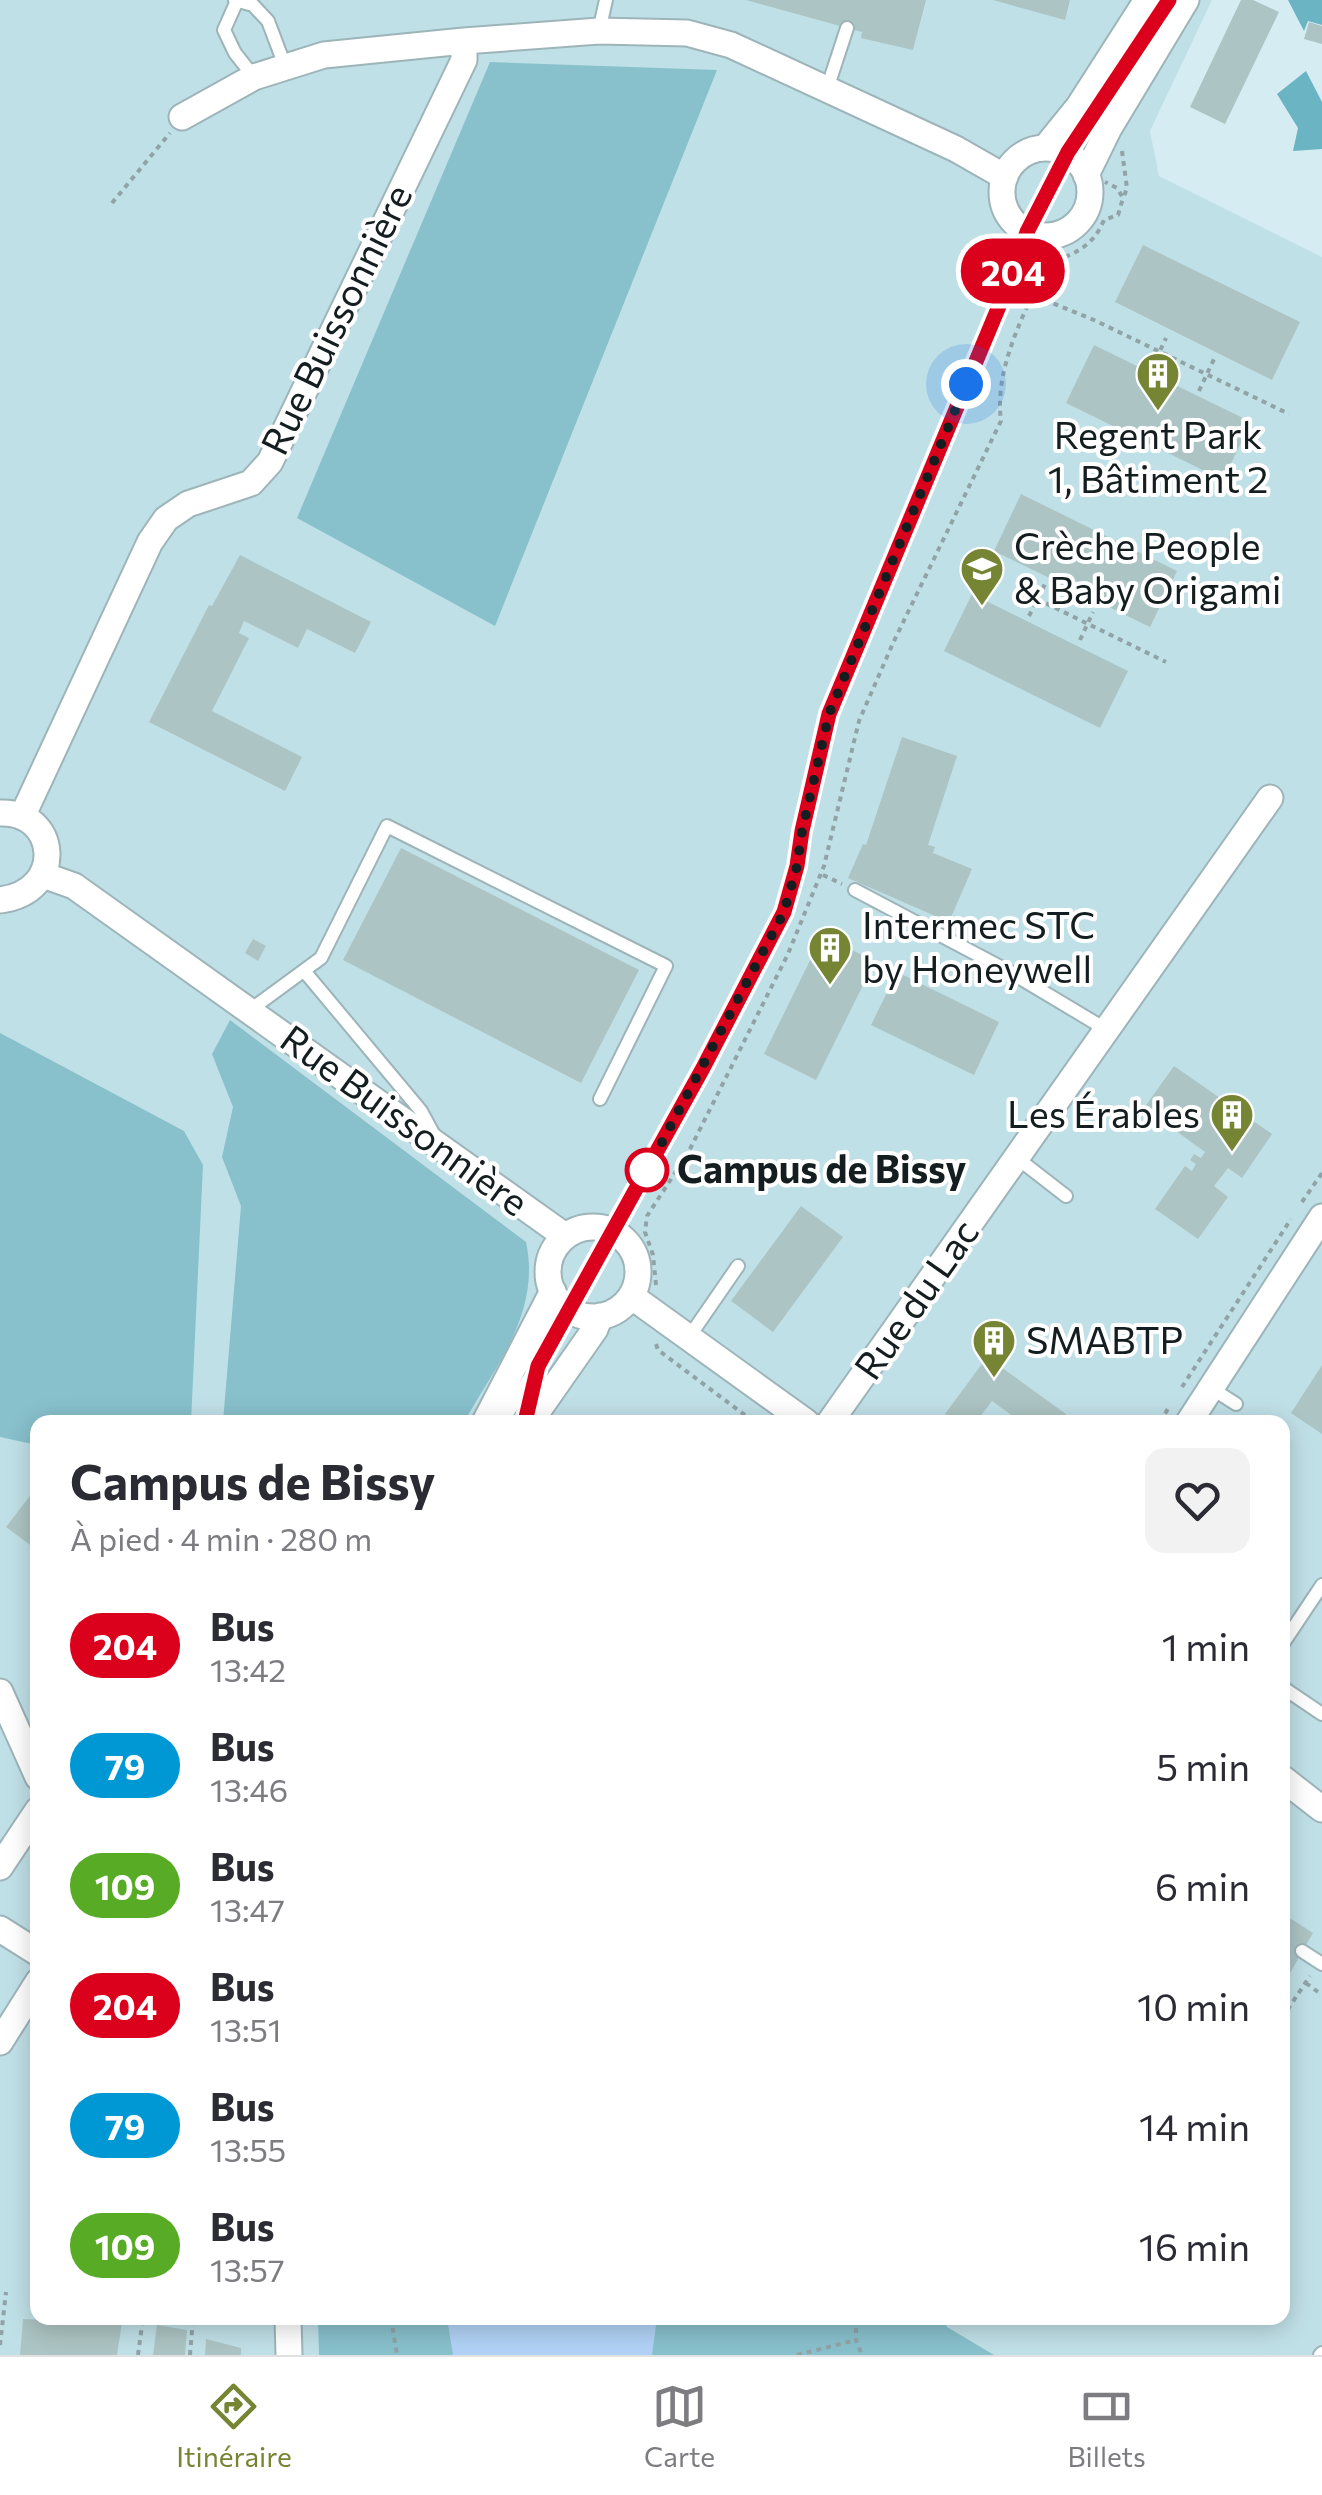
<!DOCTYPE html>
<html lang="fr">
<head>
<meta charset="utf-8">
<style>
	:root { --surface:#fff; --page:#f2f2f3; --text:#2b2b33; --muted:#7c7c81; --line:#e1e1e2; --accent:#768533 }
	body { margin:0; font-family:Commissioner,sans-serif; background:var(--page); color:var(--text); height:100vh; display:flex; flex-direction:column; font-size:38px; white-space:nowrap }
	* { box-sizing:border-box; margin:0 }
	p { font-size:32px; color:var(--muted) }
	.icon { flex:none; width:55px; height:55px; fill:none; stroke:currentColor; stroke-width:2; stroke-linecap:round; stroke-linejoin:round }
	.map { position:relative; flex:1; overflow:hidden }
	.side { position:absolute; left:30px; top:1415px; width:1260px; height:910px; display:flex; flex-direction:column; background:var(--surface); border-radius:20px; box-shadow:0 5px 25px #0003 }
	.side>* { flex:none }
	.badge { padding:0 20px; border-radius:32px; font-size:35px; line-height:65px }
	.you { position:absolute; width:50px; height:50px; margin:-25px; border:8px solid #fff; border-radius:50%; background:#1a73e8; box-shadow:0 0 0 15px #1a73e833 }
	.map>.badge { position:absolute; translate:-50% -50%; box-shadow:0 0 0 5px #fff }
	.round { display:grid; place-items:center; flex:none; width:105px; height:105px; border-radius:20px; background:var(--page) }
	.summary { display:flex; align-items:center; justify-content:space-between; height:170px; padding:0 40px }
	h1 { font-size:48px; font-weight:700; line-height:75px }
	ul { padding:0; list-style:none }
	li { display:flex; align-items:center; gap:30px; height:120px; padding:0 40px }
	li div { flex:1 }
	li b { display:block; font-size:38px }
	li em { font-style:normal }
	li .badge { min-width:110px; font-weight:700; text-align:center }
	.dock { display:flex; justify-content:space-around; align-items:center; height:140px; border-top:2px solid var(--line); background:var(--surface); font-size:28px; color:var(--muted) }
	.dock a { display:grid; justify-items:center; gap:5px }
	.dock .selected { color:var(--accent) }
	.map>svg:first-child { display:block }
</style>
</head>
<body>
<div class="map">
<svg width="1322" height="2355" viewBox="0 0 1322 2355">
	<rect width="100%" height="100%" fill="#d5edf2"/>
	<path fill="#c0e0e7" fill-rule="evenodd" d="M0 0H1212L1150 131 1159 176 1322 257V2355H0ZM38 1422H1282V2318H38Z"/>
	<path fill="#88c0cc" d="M490 62 717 70 495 626 297 518Z
		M230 1020 526 1242C541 1312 497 1364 464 1422H223L241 1206 222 1157 233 1107 212 1054Z
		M0 1033 184 1131 203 1165 191 1422H38L37 1445 0 1437Z
		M318 2318H943L947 2327 994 2355H319Z"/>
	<path fill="#6bb4c3" d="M1288 0H1322V25L1308 21 1304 31Z
		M1306 71 1322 102V149L1293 151 1298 128 1277 94Z"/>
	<path fill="#b1d2f6" d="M447 2318H657L652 2355H453Z"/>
	<path fill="#acc4c3" d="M746 0H926L913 50 861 38 862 32Z
		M993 0H1070L1065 20Z
		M1241 0H1253L1279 12 1225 124 1190 107Z
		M1309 22 1322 26V44L1304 39Z
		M1143 245 1300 322 1272 380 1115 302Z
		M1094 345 1251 422 1223 480 1066 403Z
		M1021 494 1177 571 1150 627 994 551Z
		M240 555 371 622 355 653 307 629 298 648 244 621 239 633 249 638 212 711 302 757 285 791 149 722 209 605 212 606Z
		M972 594 1128 671 1100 728 944 651Z
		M902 737 957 756 928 845 935 847 933 853 972 869 949 922 848 878 863 844 866 845Z
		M401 848 639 970 581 1083 343 960Z
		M822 936 875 961 816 1080 764 1054Z
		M253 939 266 946 258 961 245 953Z
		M897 972 999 1022 974 1075 871 1025Z
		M1174 1066 1272 1134 1242 1178 1228 1168 1214 1186 1228 1197 1198 1239 1155 1209 1185 1166 1192 1171 1196 1164 1190 1160 1194 1154 1201 1158 1205 1152 1144 1108Z
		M801 1206 843 1237 773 1332 731 1301Z
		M987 1357 1066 1414 1060 1422H1021L992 1401 976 1422H958L945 1414Z
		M1322 1365V1434L1291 1413Z
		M33 1492 38 1496V1551L6 1527Z
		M1282 1913 1313 1933 1282 1987Z
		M23 2319 122 2323 117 2355H20Z
		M157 2325 187 2330 185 2355H153Z
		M206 2339 241 2348V2355H205Z"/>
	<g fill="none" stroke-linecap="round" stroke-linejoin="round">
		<defs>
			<path id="service" d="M235 0 253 5 268 21 285 66
				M236 3 224 30 235 53 254 77
				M599 31 606 0
				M827 89 847 28
				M855 890 1010 972 1107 1030
				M305 972 421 1111 434 1135
				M250 1010 321 958 387 826 666 966 600 1099
				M1017 1158 1066 1196
				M689 1337 738 1266
				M1211 1388 1236 1404
				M502 1422 571 1311 784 912 797 866 802 831 829 714 1027 233 1069 152 1169 0
				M1282 1645 1322 1585
				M1282 1687 1322 1714
				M1302 1951 1322 1964
				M1320 2355 1322 2353"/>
			<path id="minor" d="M182 117 254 77 324 55 464 41
				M1045 148 1079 106 1147 0
				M1002 192a44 44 0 1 1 88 0a44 44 0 1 1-88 0Z
				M1086 175 1109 128 1186 0
				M0 813C57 810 68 891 0 900
				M22 817 150 542 166 519 188 504 251 483 270 462 464 60V41L599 31 687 33 731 45 956 149 1005 177
				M43 875 74 886 565 1236
				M548 1272a45 45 0 1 1 90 0a45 45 0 1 1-90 0Z
				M631 1296 806 1422
				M485 1422 553 1291
				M530 1422 595 1329 600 1316
				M830 1422 1270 798
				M1189 1422 1322 1217
				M0 1692 38 1777
				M1282 1778 1322 1809
				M0 1867 38 1810
				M0 1929 38 1953
				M0 2042 38 1982
				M288 2318 289 2355"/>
		</defs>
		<use href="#service" stroke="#9db4b9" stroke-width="16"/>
		<use href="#minor" stroke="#9db4b9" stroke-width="29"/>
		<path stroke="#90a3a7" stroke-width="4" stroke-dasharray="5 5" stroke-linecap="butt" d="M1122 151 1127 188 1124 196
			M112 203 170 133
			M1035 296 1094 320 1289 414
			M1152 368 1166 338
			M1199 391 1214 359
			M1037 599 1166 662
			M1029 616 1045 584
			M1080 640 1093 612
			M823 875 842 884
			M1302 1202 1322 1173
			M656 1285 653 1255 645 1232 647 1216 688 1153 788 954 824 866 859 721 893 643 1001 421C994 367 1025 313 1046 265 1072 254 1092 249 1104 220L1118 215 1123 198 1117 188 1105 182
			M656 1344 658 1350 754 1422
			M1182 1387 1291 1219
			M1160 1422 1169 1407
			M34 1922 38 1897
			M1306 1983 1322 1995
			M1282 2018 1310 1976
			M391 2318 397 2355
			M856 2318V2340L862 2355
			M0 2345 6 2292
			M138 2355 143 2318
			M190 2355 193 2318
			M797 2355 856 2340"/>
		<use href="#service" stroke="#fff" stroke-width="12"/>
		<use href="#minor" stroke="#fff" stroke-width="25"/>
	</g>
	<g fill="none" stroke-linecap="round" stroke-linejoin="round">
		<defs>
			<path id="line" d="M525 1422 538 1366 703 1068 784 912 797 866 802 831 829 714 1002 299 1027 232 1068 152 1169 0"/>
		</defs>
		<use href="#line" stroke="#fff" stroke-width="22"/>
		<use href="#line" stroke="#db001b" stroke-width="15"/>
		<path stroke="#141d1f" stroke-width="10" stroke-dasharray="0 18" d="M647 1170 642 1180 784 912 797 866 802 831 829 714 966 384"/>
	</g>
	<defs>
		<symbol id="building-pin" viewBox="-11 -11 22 30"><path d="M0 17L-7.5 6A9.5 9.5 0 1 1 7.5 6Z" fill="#768533" stroke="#fff"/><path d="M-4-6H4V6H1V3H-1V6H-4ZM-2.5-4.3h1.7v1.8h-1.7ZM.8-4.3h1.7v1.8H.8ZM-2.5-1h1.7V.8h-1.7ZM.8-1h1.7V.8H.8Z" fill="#fff"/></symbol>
		<symbol id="school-pin" viewBox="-11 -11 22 30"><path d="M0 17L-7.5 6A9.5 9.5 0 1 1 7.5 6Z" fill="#768533" stroke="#fff"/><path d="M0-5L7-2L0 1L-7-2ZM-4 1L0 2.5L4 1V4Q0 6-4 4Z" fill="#fff"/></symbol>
	</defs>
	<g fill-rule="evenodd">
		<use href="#building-pin" x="1133" y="349" width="50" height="68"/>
		<use href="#school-pin" x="957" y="544" width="50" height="68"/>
		<use href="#building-pin" x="805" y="923" width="50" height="68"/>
		<use href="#building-pin" x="1207" y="1090" width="50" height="68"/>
		<use href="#building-pin" x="969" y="1316" width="50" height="68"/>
	</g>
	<circle fill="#fff" stroke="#db001b" stroke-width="5" cx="647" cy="1170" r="20"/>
	<g text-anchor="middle" stroke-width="8" stroke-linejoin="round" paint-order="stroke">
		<g font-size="38" fill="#141d1f" stroke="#fff">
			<text transform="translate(337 320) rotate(-64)" y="13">Rue Buissonnière</text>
			<text transform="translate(404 1121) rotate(36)" y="13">Rue Buissonnière</text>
			<text transform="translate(917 1300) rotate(-55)" y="13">Rue du Lac</text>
		</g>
		<g font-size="38" fill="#141d1f" stroke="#fff" text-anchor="start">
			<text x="1158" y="449" text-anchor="middle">Regent Park<tspan x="1158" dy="44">1, Bâtiment 2</tspan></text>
			<text x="1014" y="560">Crèche People<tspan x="1014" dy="44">&amp; Baby Origami</tspan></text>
			<text x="862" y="939">Intermec STC<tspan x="862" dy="44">by Honeywell</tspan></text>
			<text x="1200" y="1128" text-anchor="end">Les Érables</text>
			<text x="1026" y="1354">SMABTP</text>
		</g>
		<g font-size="38" font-weight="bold" fill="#141d1f" stroke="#fff" text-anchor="start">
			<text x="677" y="1183">Campus de Bissy</text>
		</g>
	</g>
</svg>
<div class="you" style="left:966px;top:384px"></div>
<b class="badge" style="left:1013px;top:271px;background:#db001b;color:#fff">204</b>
<section class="side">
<div class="summary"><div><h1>Campus de Bissy</h1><p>À pied · 4 min · 280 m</p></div><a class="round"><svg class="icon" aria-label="heart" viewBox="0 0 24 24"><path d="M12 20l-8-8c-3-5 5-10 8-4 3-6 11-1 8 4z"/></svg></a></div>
<ul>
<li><span class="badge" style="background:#db001b;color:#fff">204</span><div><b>Bus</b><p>13:42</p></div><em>1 min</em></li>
<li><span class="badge" style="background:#0098d4;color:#fff">79</span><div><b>Bus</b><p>13:46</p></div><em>5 min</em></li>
<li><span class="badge" style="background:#58ac25;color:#fff">109</span><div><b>Bus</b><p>13:47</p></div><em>6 min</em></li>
<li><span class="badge" style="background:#db001b;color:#fff">204</span><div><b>Bus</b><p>13:51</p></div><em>10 min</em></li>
<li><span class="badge" style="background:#0098d4;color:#fff">79</span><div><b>Bus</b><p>13:55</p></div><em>14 min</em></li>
<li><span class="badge" style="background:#58ac25;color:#fff">109</span><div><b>Bus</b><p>13:57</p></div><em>16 min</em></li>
</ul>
</section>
</div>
<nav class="dock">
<a class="selected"><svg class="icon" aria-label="directions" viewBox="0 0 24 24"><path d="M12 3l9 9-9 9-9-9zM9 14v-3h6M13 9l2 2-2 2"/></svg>Itinéraire</a>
<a><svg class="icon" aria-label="map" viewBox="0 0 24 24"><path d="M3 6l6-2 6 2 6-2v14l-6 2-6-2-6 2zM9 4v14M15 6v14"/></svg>Carte</a>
<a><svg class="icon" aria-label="tickets" viewBox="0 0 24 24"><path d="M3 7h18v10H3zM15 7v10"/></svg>Billets</a>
</nav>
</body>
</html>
